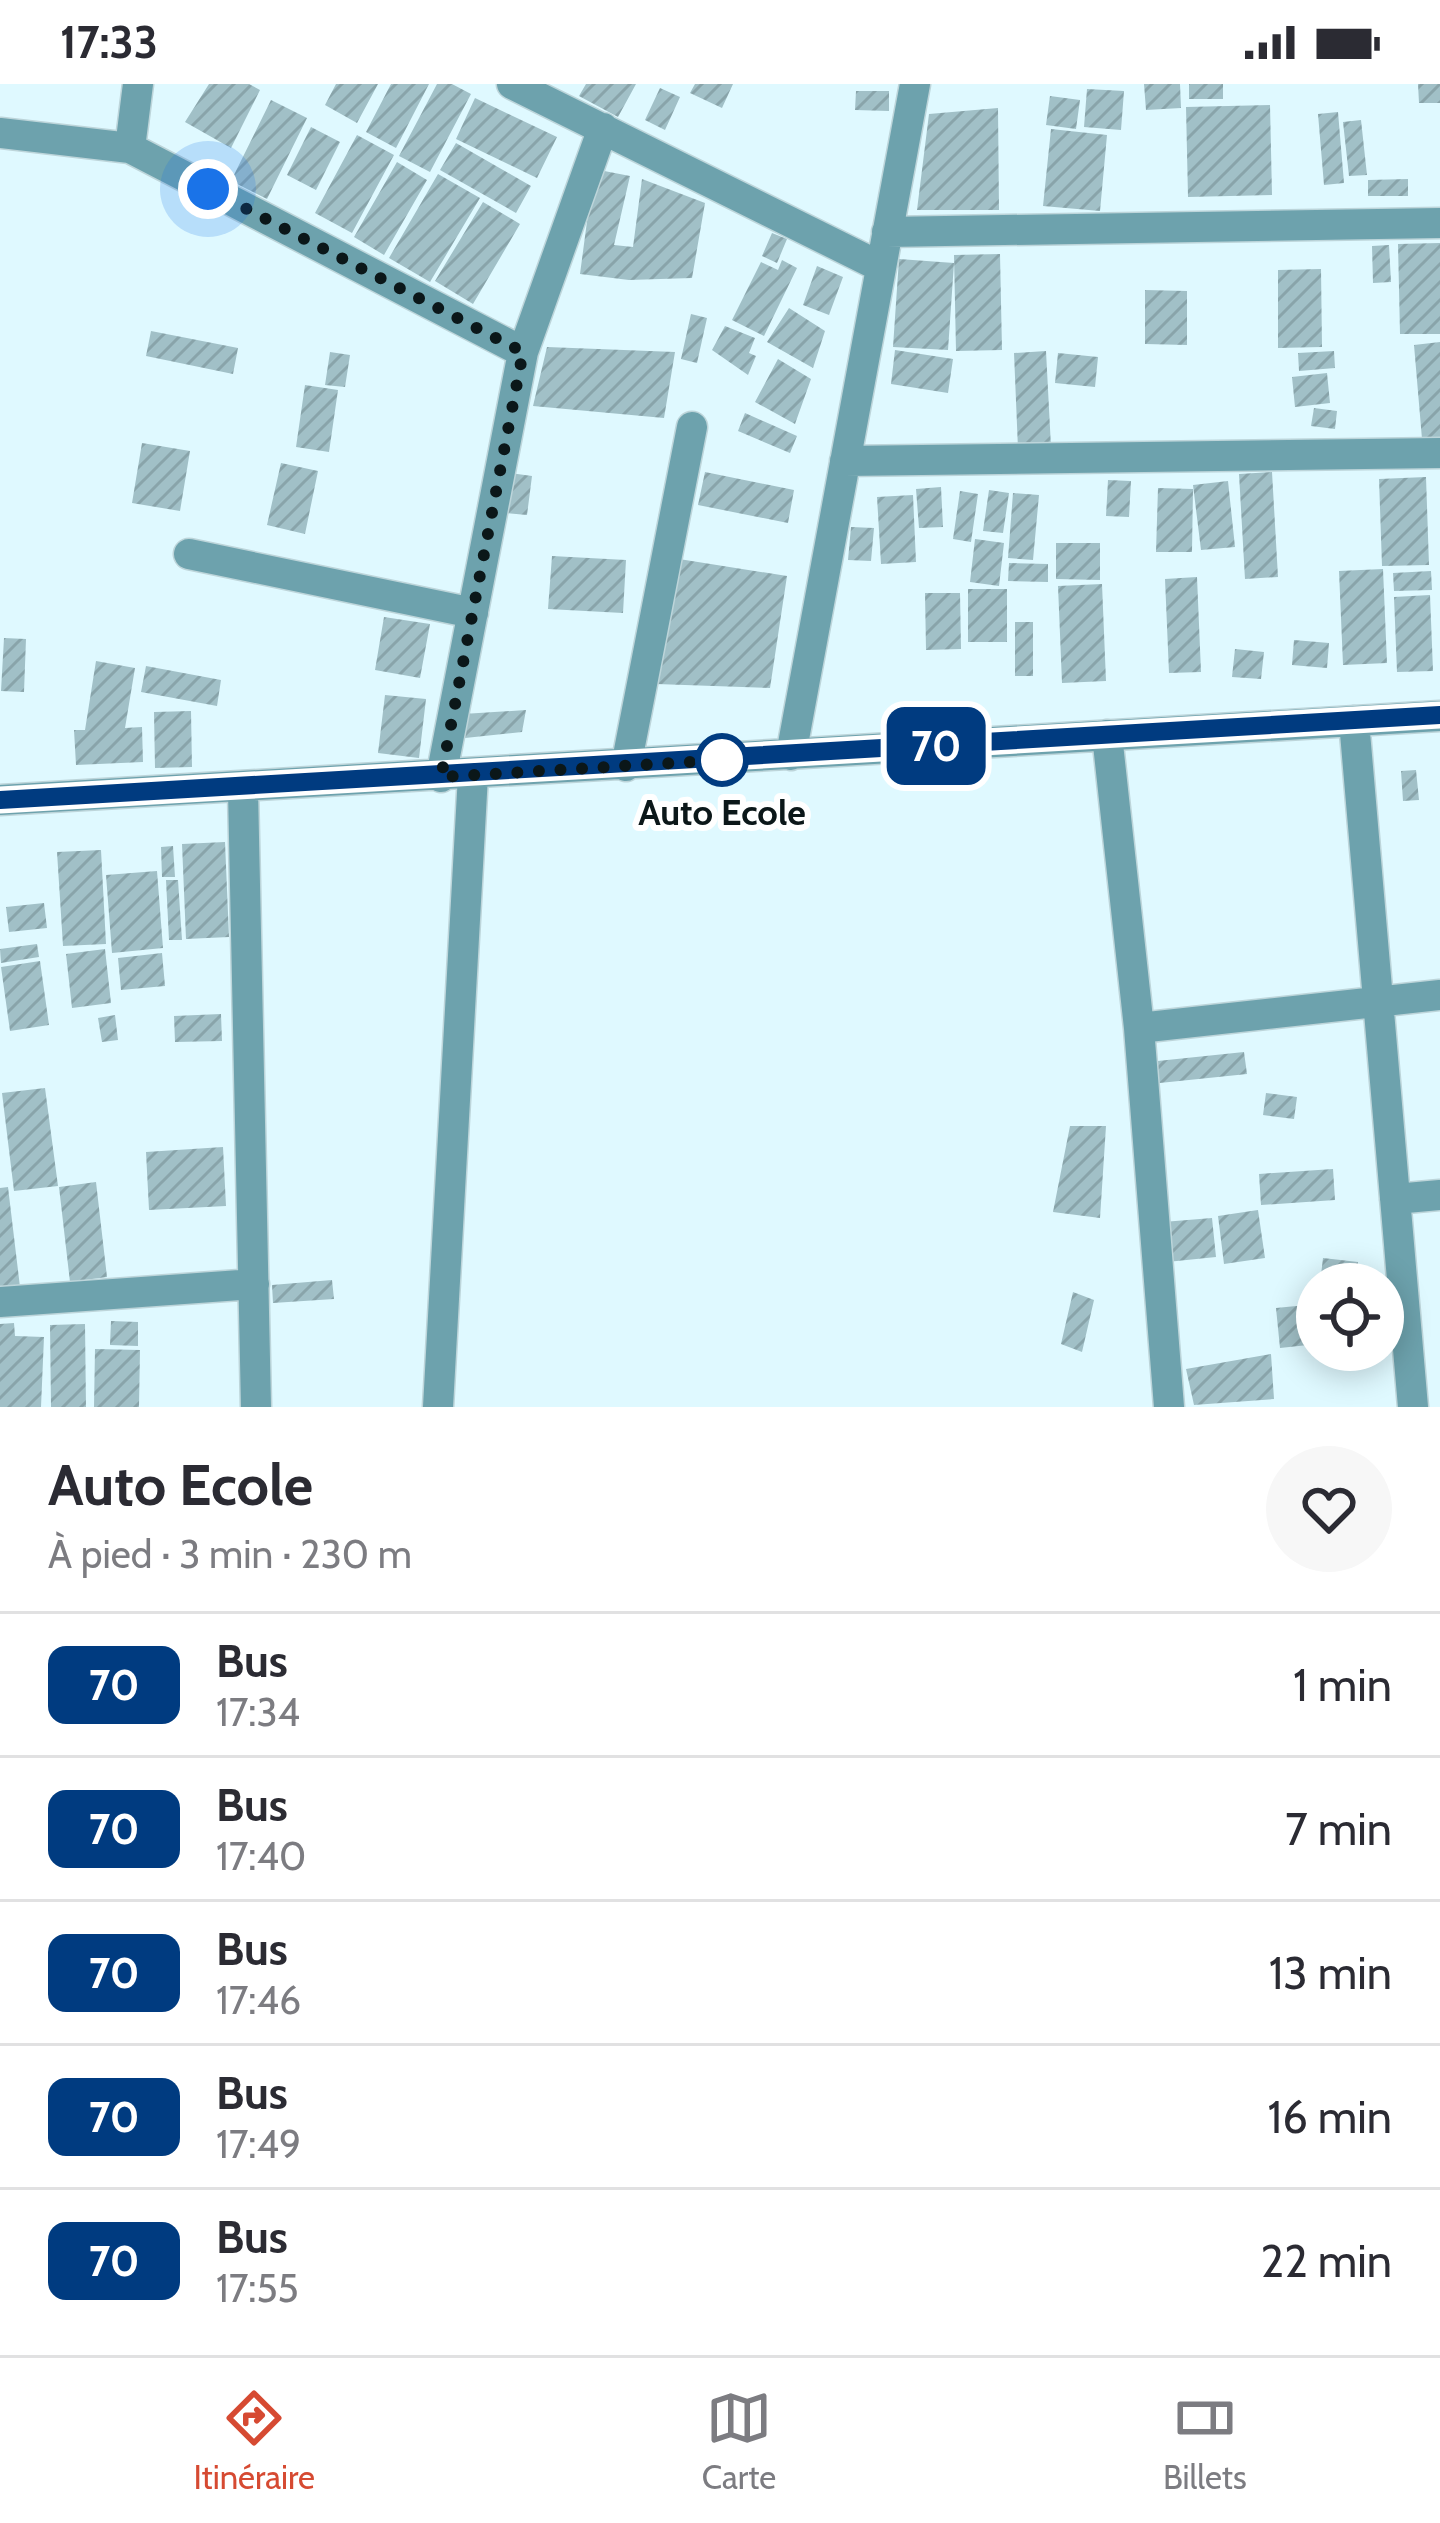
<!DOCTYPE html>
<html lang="fr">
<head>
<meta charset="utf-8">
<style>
	:root { --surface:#fff; --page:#f7f7f7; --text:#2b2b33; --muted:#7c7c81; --line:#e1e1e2; --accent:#d64a32 }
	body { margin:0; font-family:Cabin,sans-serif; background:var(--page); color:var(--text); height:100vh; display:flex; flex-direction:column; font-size:45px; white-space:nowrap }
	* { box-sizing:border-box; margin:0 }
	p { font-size:39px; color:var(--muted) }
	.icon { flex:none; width:66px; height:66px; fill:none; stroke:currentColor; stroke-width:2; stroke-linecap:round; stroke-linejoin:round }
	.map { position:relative; height:1323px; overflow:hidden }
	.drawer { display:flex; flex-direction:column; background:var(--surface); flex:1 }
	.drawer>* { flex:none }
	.badge { padding:0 24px; border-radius:18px; font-size:42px; line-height:78px }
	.tools { position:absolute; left:1296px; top:1179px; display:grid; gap:24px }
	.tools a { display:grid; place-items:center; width:108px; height:108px; border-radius:50%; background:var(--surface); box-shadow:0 6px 30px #0003; font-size:60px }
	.you { position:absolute; width:60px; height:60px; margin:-30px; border:9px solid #fff; border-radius:50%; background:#1a73e8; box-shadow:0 0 0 18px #1a73e833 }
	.map>.badge { position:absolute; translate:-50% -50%; box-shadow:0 0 0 6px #fff }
	.round { display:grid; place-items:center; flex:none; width:126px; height:126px; border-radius:63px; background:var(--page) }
	.head { display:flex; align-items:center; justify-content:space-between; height:204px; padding:0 48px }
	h1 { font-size:57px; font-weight:700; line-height:90px }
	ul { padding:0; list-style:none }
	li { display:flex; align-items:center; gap:36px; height:144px; padding:0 48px; border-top:3px solid var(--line) }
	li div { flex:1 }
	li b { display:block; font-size:45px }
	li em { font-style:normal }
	li .badge { min-width:132px; font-weight:700; text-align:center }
	.status { display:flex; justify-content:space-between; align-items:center; height:84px; padding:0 60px; background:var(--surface); direction:ltr }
	.status svg { height:33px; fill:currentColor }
	.dock { display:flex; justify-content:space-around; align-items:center; height:168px; border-top:3px solid var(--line); background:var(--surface); font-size:33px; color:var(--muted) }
	.dock a { display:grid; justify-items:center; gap:6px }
	.dock .on { color:var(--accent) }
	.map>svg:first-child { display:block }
</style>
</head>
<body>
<div class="status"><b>17:33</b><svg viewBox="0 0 49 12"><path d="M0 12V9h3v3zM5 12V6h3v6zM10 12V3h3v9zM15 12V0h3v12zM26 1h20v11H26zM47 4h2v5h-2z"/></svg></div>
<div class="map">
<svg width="1440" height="1323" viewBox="0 0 1440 1323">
	<defs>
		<pattern id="building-hatch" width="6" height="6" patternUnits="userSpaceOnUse" patternTransform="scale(3)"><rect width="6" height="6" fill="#a1c0c7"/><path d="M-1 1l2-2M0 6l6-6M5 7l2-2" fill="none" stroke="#89a4aa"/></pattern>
	</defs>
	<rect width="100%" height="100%" fill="#dff9ff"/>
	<path fill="url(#building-hatch)" d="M209 0H249L260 6 231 64 185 38Z
		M336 0H378L357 39 325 21Z
		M391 0H429L396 64 366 48Z
		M437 0H452L471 10 430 88 399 72Z
		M586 0H636L618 33 579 12Z
		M695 0H733L722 24 690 9Z
		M1144 0H1180L1181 24 1146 26Z
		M1189 0H1223V15H1189Z
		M1418 0H1440V19H1419Z
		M660 4 680 13 665 46 645 36Z
		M1087 5 1124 7 1121 46 1084 43Z
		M856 7H889V27L855 26Z
		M1050 12 1080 16 1076 45 1046 41Z
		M475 14 557 53 537 94 456 55Z
		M271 16 307 34 267 115 231 97Z
		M1270 21 1272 111 1188 113 1186 23Z
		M998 24 999 126H917L929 30Z
		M1338 28 1344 99 1324 101 1318 30Z
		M1361 36 1367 91 1349 92 1343 38Z
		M311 43 340 58 316 106 287 91Z
		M1051 45 1107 51 1100 127 1043 122Z
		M357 51 394 71 352 149 315 129Z
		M456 59 531 102 516 129 440 86Z
		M397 78 427 96 384 171 354 153Z
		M594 85 630 92 614 161 633 163 642 95 705 119 692 194 629 196 580 190Z
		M438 90 480 114 430 198 389 174Z
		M1408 95V112H1368V96Z
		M483 118 520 140 473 220 435 197Z
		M772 149 787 155 777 179 762 172Z
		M1440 159V250H1400L1398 160Z
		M1389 161 1391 198 1373 199 1372 162Z
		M1000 170 1002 266 956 267 954 171Z
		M899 175 954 179 948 266 893 263Z
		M782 176 797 184 764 252 732 236 761 178 778 186Z
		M817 182 843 193 829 231 803 221Z
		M1321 185 1322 263 1278 264V186Z
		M1145 206 1187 207V261L1145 260Z
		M789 224 825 247 813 284 767 258Z
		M691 230 707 234 697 279 681 275Z
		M725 242 755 254 749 269 756 272 748 291 712 266Z
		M151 247 238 264 233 290 146 272Z
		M1440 258V353L1422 355 1414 261Z
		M547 263 675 268 664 334 533 322Z
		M895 266 953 275 948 309 891 300Z
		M1046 267 1051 363 1018 365 1014 269Z
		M1334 267 1335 284 1299 287 1298 269Z
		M330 268 350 271 345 303 325 301Z
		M1058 269 1098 273 1095 303 1055 299Z
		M778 275 811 295 795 340 755 318Z
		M1327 289 1330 319 1295 323 1292 293Z
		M305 301 338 306 329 368 296 363Z
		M1314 324 1337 327 1335 345 1311 342Z
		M745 329 797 352 790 369 738 347Z
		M142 359 190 367 180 427 132 419Z
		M281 379 318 387 305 450 267 441Z
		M705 388 794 406 788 439 698 421Z
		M1272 388 1278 493 1245 495 1239 390Z
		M510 389 532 392 527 431 504 429Z
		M1426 393 1429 481 1382 482 1379 395Z
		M1108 396 1131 397 1129 433 1106 432Z
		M1228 397 1235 463 1201 466 1193 401Z
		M941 403 943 443 919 444 916 405Z
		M1158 404 1193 405 1192 468H1156Z
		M989 406 1009 409 1003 449 983 447Z
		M960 407 978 410 971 458 953 455Z
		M1013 409 1039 411 1033 476 1008 474Z
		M913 411 916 478 881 480 877 413Z
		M851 443 874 444 871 477 848 476Z
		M975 455 1004 459 999 502 970 498Z
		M1056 459H1100V496L1056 495Z
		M552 472 626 476 623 529 548 525Z
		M679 475 787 492 770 604 656 600Z
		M1009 479 1048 480V498L1008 497Z
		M1383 485 1387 579 1343 581 1339 487Z
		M1431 487 1432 506 1394 507 1393 489Z
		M1197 493 1201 588 1169 589 1165 495Z
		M1102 500 1106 597 1062 599 1058 502Z
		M968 505H1007V558H968Z
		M925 509H960L961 565 926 566Z
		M1430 511 1433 587 1397 588 1394 513Z
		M384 533 430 540 420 594 375 586Z
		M1015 538H1033V592H1015Z
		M4 554 26 555 24 608 1 607Z
		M1294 556 1329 559 1327 584 1292 581Z
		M1235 565 1264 568 1261 595 1232 593Z
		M96 577 135 584 125 644 142 643 143 678 76 681 74 646H85Z
		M146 582 221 596 217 622 141 608Z
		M385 611 426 615 419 674 378 669Z
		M526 626 522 648 465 654 463 630Z
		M191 627 192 683 155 684 154 628Z
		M1416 686 1419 716 1403 717 1401 687Z
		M225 758 229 853 186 855 182 760Z
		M173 762 175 793H162L161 763Z
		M101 766 106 860 63 862 57 768Z
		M157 787 163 864 112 869 106 791Z
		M166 796H178L182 856H169Z
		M44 819 47 844 9 848 6 823Z
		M37 860 39 873 1 879 0 865Z
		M105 865 111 919 72 924 66 870Z
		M162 869 165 902 121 906 118 874Z
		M40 877 49 941 10 947 1 883Z
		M221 930 222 957 175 958 174 932Z
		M115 931 118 956 102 958 98 934Z
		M1244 968 1247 990 1150 1000 1148 978Z
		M45 1004 58 1102 14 1107 2 1009Z
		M1266 1009 1297 1013 1294 1035 1263 1031Z
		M1070 1042H1106L1100 1134 1053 1128Z
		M223 1063 226 1122 149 1126 146 1068Z
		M1333 1085 1335 1116 1261 1121 1259 1090Z
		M96 1098 107 1193 70 1198 59 1103Z
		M8 1103 20 1203 0 1205V1104Z
		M1258 1126 1265 1174 1224 1180 1218 1132Z
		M1212 1134 1216 1173 1167 1178 1163 1138Z
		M1323 1174 1358 1178 1355 1200H1320Z
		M332 1196 334 1215 273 1219 272 1201Z
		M1073 1208 1094 1216 1082 1268 1061 1260Z
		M1317 1220V1260L1280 1264 1276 1224Z
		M111 1237 138 1238V1262L110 1261Z
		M14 1239 15 1252 44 1253 41 1323H0V1240Z
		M85 1240 86 1323H51L50 1241Z
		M95 1265 140 1266 139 1323H94Z
		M1271 1270 1274 1315 1194 1321 1186 1285Z"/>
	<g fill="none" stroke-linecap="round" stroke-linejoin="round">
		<defs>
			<path id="minor" d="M512 0 881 183
				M0 49 130 64 523 268
				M130 64 138 0
				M887 148 1440 139
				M845 377 1440 369
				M189 470 473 529
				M1354 637 1413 1323
				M1107 651 1139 944 1169 1323
				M791 671 915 0
				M626 682 692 343
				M441 693 523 268 603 44
				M243 706 256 1323
				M0 716 1440 632
				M1139 944 1440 911
				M1395 1115 1440 1111
				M0 1218 254 1200
				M438 1323 473 691"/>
		</defs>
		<use href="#minor" stroke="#bdd5da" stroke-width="33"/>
		<use href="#minor" stroke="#6da2ad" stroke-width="30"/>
	</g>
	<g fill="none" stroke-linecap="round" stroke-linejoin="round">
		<defs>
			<path id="line" d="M0 716 1440 631"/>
		</defs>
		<use href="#line" stroke="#fff" stroke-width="27"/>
		<use href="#line" stroke="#003b80" stroke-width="18"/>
		<path stroke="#0b1719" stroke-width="12" stroke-dasharray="0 21.6" d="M208 105 523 268 441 693 722 676"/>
	</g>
	<circle fill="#fff" stroke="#003b80" stroke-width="6" cx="722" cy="676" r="24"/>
	<g text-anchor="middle" stroke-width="12" stroke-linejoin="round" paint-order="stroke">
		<g font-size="36" font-weight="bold" fill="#0b1719" stroke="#fff">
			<text x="722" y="741">Auto Ecole</text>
		</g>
	</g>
</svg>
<div class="tools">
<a><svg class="icon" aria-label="locate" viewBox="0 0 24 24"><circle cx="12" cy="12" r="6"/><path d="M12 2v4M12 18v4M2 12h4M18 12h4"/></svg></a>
</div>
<div class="you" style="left:208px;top:105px"></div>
<b class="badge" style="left:936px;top:662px;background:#003b80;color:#fff">70</b>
</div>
<section class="drawer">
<div class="head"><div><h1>Auto Ecole</h1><p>À pied · 3 min · 230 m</p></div><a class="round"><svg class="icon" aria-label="heart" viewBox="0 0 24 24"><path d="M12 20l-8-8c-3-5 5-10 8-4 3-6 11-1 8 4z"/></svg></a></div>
<ul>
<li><span class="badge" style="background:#003b80;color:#fff">70</span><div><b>Bus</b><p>17:34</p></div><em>1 min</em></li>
<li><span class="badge" style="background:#003b80;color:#fff">70</span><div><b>Bus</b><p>17:40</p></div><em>7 min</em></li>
<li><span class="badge" style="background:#003b80;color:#fff">70</span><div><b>Bus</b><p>17:46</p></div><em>13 min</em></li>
<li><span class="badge" style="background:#003b80;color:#fff">70</span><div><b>Bus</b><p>17:49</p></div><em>16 min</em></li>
<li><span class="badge" style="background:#003b80;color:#fff">70</span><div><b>Bus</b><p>17:55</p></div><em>22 min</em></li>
</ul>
</section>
<nav class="dock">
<a class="on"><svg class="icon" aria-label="directions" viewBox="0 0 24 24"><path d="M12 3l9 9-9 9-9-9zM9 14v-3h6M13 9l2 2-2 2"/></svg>Itinéraire</a>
<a><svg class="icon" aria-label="map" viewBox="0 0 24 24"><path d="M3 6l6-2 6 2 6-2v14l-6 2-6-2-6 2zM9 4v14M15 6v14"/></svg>Carte</a>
<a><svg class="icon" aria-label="tickets" viewBox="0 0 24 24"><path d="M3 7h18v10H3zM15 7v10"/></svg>Billets</a>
</nav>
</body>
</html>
